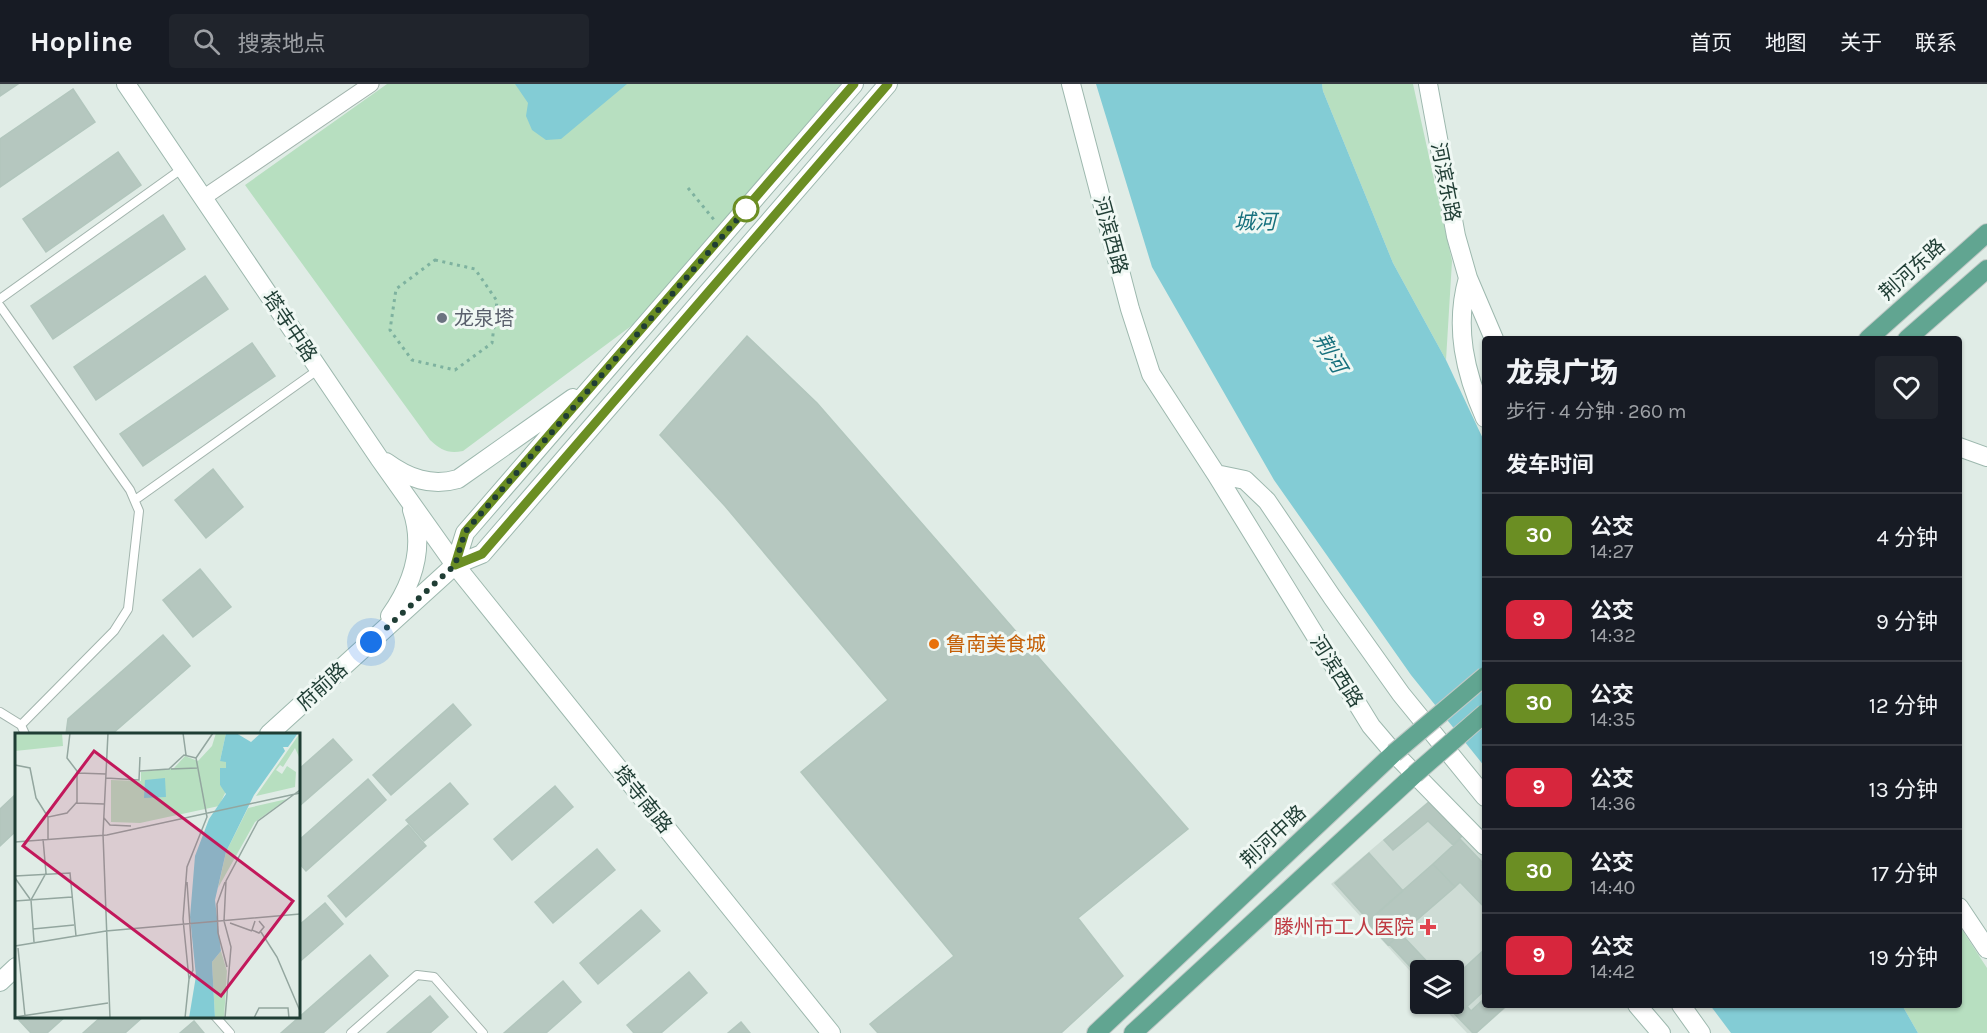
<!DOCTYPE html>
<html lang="zh">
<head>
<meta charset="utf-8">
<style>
	:root { --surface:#171b24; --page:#20242c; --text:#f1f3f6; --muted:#9ea1a6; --line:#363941 }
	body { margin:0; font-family:Karla,"Noto Sans SC",sans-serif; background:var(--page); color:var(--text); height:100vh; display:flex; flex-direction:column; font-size:22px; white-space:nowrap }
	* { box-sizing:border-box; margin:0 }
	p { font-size:20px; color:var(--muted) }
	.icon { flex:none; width:33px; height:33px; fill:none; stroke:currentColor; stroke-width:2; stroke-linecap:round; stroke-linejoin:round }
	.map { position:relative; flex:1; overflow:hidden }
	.drawer { position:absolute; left:1482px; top:252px; width:480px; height:672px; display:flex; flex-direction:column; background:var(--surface); border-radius:6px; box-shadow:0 2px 4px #0004 }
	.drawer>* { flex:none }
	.badge { padding:0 12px; border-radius:9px; font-size:21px; line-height:39px }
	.controls { position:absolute; left:1410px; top:876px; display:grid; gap:12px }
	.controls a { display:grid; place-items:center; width:54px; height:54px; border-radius:6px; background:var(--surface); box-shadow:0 2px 4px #0004; font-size:30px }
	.you { position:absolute; width:30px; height:30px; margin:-15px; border:4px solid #fff; border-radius:50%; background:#1a73e8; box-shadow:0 0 0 9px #1a73e833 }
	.map>.badge { position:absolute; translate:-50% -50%; box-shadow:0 0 0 3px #fff }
	h2 { padding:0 24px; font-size:22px; line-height:54px }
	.round { display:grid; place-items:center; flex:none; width:63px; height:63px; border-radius:6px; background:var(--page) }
	.overview { display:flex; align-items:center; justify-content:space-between; height:102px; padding:0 24px }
	h1 { font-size:28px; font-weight:800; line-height:45px }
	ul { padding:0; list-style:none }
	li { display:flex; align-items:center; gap:18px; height:84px; padding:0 24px; border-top:2px solid var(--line) }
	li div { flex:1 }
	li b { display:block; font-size:22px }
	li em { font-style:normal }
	li .badge { min-width:66px; font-weight:700; text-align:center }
	header { display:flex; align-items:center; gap:36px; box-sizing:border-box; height:84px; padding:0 30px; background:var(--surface); border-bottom:2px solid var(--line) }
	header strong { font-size:28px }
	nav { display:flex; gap:33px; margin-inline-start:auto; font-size:21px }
	.search { width:420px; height:54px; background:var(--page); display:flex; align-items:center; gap:15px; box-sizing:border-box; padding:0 21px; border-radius:6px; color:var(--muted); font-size:22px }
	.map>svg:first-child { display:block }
</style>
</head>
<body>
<header>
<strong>Hopline</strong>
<div class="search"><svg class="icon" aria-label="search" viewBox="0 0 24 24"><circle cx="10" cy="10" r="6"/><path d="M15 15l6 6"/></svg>搜索地点</div>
<nav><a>首页</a><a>地图</a><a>关于</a><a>联系</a></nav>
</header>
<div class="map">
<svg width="1987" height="949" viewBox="0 0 1987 949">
	<rect width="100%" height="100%" fill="#e0ece6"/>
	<path fill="#cedcd5" d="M1438 709 1485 761V921H1509L1477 949H1467L1440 920H1454V886H1420V898L1331 800Z"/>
	<path fill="#b7dfc0" d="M387 0H841L638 237 463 367C448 370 441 366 430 356L245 101Z
		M1322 0H1413L1452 177 1446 276 1393 179 1323 7Z
		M1959 841 1987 884V949H1918L1902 921H1959Z"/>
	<path fill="#83ccd5" d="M515 0H627L561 55 546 56 532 46 526 32 528 19Z
		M1096 0H1322L1323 7 1393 179 1446 276 1485 359V683L1411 591 1274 396 1152 183Z
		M1710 921H1902L1918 949H1731Z"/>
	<path fill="#b5c7bf" stroke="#b2c6bd" stroke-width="1.5" d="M0 0H18L0 12Z
		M73 5 95 38 0 103V55Z
		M118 68 141 101 46 168 23 135Z
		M163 131 185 165 53 255 31 222Z
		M205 192 228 225 96 316 74 283Z
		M747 252 817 319 1188 745 1078 834 1123 892 1061 949H878L870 940 954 872 801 688 888 616 725 422 660 351Z
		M252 259 275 292 143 382 120 350Z
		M213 385 243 423 206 454 175 416Z
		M200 485 231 523 193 553 163 516Z
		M163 551 190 582 112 650H66L68 635Z
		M453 620 471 641 391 711 373 691Z
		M333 655 352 676 298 723V686Z
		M368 695 386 716 306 787 298 778V757Z
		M450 699 468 720 424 757 406 736Z
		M555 702 573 723 512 776 494 755Z
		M16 710V747L0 762V725Z
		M1429 718 1463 751 1453 761 1428 737 1393 766 1384 756Z
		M408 741 426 762 346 833 328 812Z
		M1460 755 1484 780 1481 782 1485 787V824L1460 798 1455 803 1433 780Z
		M597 765 615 786 553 839 535 818Z
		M1369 769 1403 807 1369 837 1335 799Z
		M1433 780 1455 803 1388 861 1367 838Z
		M325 819 343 840 298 879V842Z
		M641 826 660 847 598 900 580 879Z
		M1401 850 1435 886H1420V893L1389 860Z
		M1485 865V906L1459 930 1450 920H1454V887L1459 882 1462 886Z
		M370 871 388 892 323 949H281Z
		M689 888 707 909 661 949H634L627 941Z
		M563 897 581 918 546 949H504Z
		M430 912 448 933 430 949H387Z
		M1485 914V921H1507L1476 949H1473L1445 920H1450L1459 930 1467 922 1471 927Z
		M24 932H66L47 949H31L19 936Z
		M102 932H144L125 949H83Z
		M194 937 204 949H180Z
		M741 938 750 949H728Z"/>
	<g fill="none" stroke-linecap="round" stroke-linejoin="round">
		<defs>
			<path id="lane" d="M0 215 183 84
				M0 222 130 406 139 427 128 525 114 547 21 641 25 650
				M135 416 319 285
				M0 628 21 641
				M215 932 230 949
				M351 949 417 891 434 893 483 949"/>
			<path id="street" d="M203 114 371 0"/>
			<path id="secondary" d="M126 0 379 374 455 481 831 949
				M1071 0 1130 225 1151 290 1216 390 1371 642 1394 669 1485 762
				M1428 0 1456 152 1468 194 1494 255
				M1468 194C1454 243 1465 289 1485 334
				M1959 363 1987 373
				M386 378C408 394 431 403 458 395L573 314
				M1216 390 1245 396 1267 417 1332 513 1401 610 1485 713
				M455 481 465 449 854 0
				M390 532C412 501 425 464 412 426
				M269 650 455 481 482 470 888 0
				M1959 823 1987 865
				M0 898 16 883
				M1637 921 1661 949
				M1681 921 1701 949"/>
			<path id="primary" d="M1868 255 1987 149
				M1907 255 1987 185
				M1096 949 1394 669
				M1133 949 1415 690"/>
		</defs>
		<use href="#lane" stroke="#a2b4ad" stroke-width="10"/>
		<use href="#street" stroke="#a2b4ad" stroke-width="17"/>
		<use href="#secondary" stroke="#9db8ae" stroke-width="20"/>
		<use href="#primary" stroke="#c0c9c6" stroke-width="20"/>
		<path stroke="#7eb29f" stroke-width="3" stroke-dasharray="3 4.5" stroke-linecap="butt" d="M688 104 715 137
			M435 176 475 185 497 217 492 259 455 286 412 276 390 246 396 205Z"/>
		<use href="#lane" stroke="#fff" stroke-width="8"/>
		<use href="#street" stroke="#fff" stroke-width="15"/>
		<use href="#secondary" stroke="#fff" stroke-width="18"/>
		<use href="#primary" stroke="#61a591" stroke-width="18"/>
		<defs>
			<path id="primary-bridge" d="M1394 669 1485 592
				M1415 690 1485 629"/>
		</defs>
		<use href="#primary-bridge" stroke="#c0c9c6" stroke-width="20" stroke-linecap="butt"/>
		<use href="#primary-bridge" stroke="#61a591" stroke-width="18"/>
	</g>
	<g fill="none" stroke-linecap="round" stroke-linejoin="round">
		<defs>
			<path id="line" d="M854 0 465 448 455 481 482 470 888 0"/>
		</defs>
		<use href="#line" stroke="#fff" stroke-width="14"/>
		<use href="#line" stroke="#6b8e23" stroke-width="9"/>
		<path stroke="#1f3d34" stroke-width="6" stroke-dasharray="0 10.8" d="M371 558 455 481 465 448 748 123 746 125"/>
	</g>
	<circle fill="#fff" stroke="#6b8e23" stroke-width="3" cx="746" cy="125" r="12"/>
	<circle fill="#6b7280" stroke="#f0f8f4" stroke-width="2" cx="442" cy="234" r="6"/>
	<circle fill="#e8710a" stroke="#f0f8f4" stroke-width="2" cx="934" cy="560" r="6"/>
	<path fill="#e0444e" stroke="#f0f8f4" stroke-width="2" d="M1425 834h6v6h6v6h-6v6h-6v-6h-6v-6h6z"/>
	<g text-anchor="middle" stroke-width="6" stroke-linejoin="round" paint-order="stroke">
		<g font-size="20" fill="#1f3d34" stroke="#f0f8f4">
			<text transform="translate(1446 98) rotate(79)" y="7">河滨东路</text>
			<text transform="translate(1111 151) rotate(75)" y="7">河滨西路</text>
			<text transform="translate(1912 185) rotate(-42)" y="7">荆河东路</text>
			<text transform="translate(290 242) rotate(56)" y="7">塔寺中路</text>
			<text transform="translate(1337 587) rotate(58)" y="7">河滨西路</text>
			<text transform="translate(322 602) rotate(-42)" y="7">府前路</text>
			<text transform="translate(643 715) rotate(51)" y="7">塔寺南路</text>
			<text transform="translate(1273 752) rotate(-43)" y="7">荆河中路</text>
		</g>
		<g font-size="20" fill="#5b616d" stroke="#f0f8f4" text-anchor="start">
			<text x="454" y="241">龙泉塔</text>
		</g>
		<g font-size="20" fill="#c56008" stroke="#f0f8f4" text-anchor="start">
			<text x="946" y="567">鲁南美食城</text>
		</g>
		<g font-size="20" fill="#be3a42" stroke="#f0f8f4" text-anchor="end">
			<text x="1414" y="850">滕州市工人医院</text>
		</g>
		<g font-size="21" font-style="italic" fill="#16707d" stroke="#f0f8f4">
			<text x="1255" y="145">城河</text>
			<text transform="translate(1330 269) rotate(59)" y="7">荆河</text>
		</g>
	</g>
	<g transform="translate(15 649)">
		<rect width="285" height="285" fill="#e0ece6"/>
		<path d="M0 0H47L48 13 0 18ZM201 0H211L205 28H211V35L205 36V52L212 56 204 73 125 90 96 89V47L126 48V39L159 35 170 23 183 28 197 13ZM285 0 284 24 280 15 268 34 265 32 261 37 267 41 272 33 281 39 280 54 241 63ZM272 66 240 89 203 155 211 119 233 75ZM206 218 212 238 209 285H200L197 229Z" fill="#b7dfc0"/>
		<path d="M211 0H221L236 9 246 0H283L273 14H268L270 18 239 62 211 119 200 167 206 218 197 229 200 285H174L181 243 175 184 180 123 194 86 211 61 205 52V35H211V29L205 28ZM150 45 151 64 129 65 130 47Z" fill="#83ccd5"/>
		<path fill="none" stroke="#93a69f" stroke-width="1.5" d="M93 0 88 101 95 285M168 0 171 22M285 26V54M0 32 15 35 21 65 33 84M156 36 182 35M125 38 154 36 169 22 181 25M62 40 91 41M91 45 124 47 125 24M61 70 89 71M89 85 95 92 116 93M33 106V84L52 80 62 69V38L52 25 55 0M0 109 92 102 285 60M0 143 55 140 61 203M0 145 15 166M172 149 178 237 174 246M210 149 202 171 203 200 212 234M0 168 57 164M240 188 237 197 244 200 249 194 244 188M215 190 237 198M18 196 59 192M246 199 262 224 285 278M19 209 16 167 31 140 28 106M0 213 91 198 285 181M3 215 10 283M0 284 93 270M170 285 174 246 168 186 172 134 192 84 181 25 198 0M210 285 216 214 209 188 211 148 243 88 285 57M239 285 244 275H273L274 285"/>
		<path fill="#c2185b" fill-opacity="0.15" stroke="#c2185b" stroke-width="3" d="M79 18 278 168 206 263 8 113Z"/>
		<rect width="285" height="285" fill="none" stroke="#1f3d34" stroke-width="3"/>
	</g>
</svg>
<div class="controls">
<a><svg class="icon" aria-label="layers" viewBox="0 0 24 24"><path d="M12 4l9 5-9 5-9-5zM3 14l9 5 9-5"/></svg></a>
</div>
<div class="you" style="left:371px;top:558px"></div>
<section class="drawer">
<div class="overview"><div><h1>龙泉广场</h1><p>步行 · 4 分钟 · 260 m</p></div><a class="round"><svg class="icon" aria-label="heart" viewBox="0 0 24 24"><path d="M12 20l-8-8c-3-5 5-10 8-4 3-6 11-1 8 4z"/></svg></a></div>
<h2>发车时间</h2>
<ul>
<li><span class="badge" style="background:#6b8e23;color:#fff">30</span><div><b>公交</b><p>14:27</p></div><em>4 分钟</em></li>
<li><span class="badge" style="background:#d7263d;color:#fff">9</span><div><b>公交</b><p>14:32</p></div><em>9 分钟</em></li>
<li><span class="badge" style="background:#6b8e23;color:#fff">30</span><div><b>公交</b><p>14:35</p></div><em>12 分钟</em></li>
<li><span class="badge" style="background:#d7263d;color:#fff">9</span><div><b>公交</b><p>14:36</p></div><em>13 分钟</em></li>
<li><span class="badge" style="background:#6b8e23;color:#fff">30</span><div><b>公交</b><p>14:40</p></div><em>17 分钟</em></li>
<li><span class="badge" style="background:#d7263d;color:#fff">9</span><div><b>公交</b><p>14:42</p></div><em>19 分钟</em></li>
</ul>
</section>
</div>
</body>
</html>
